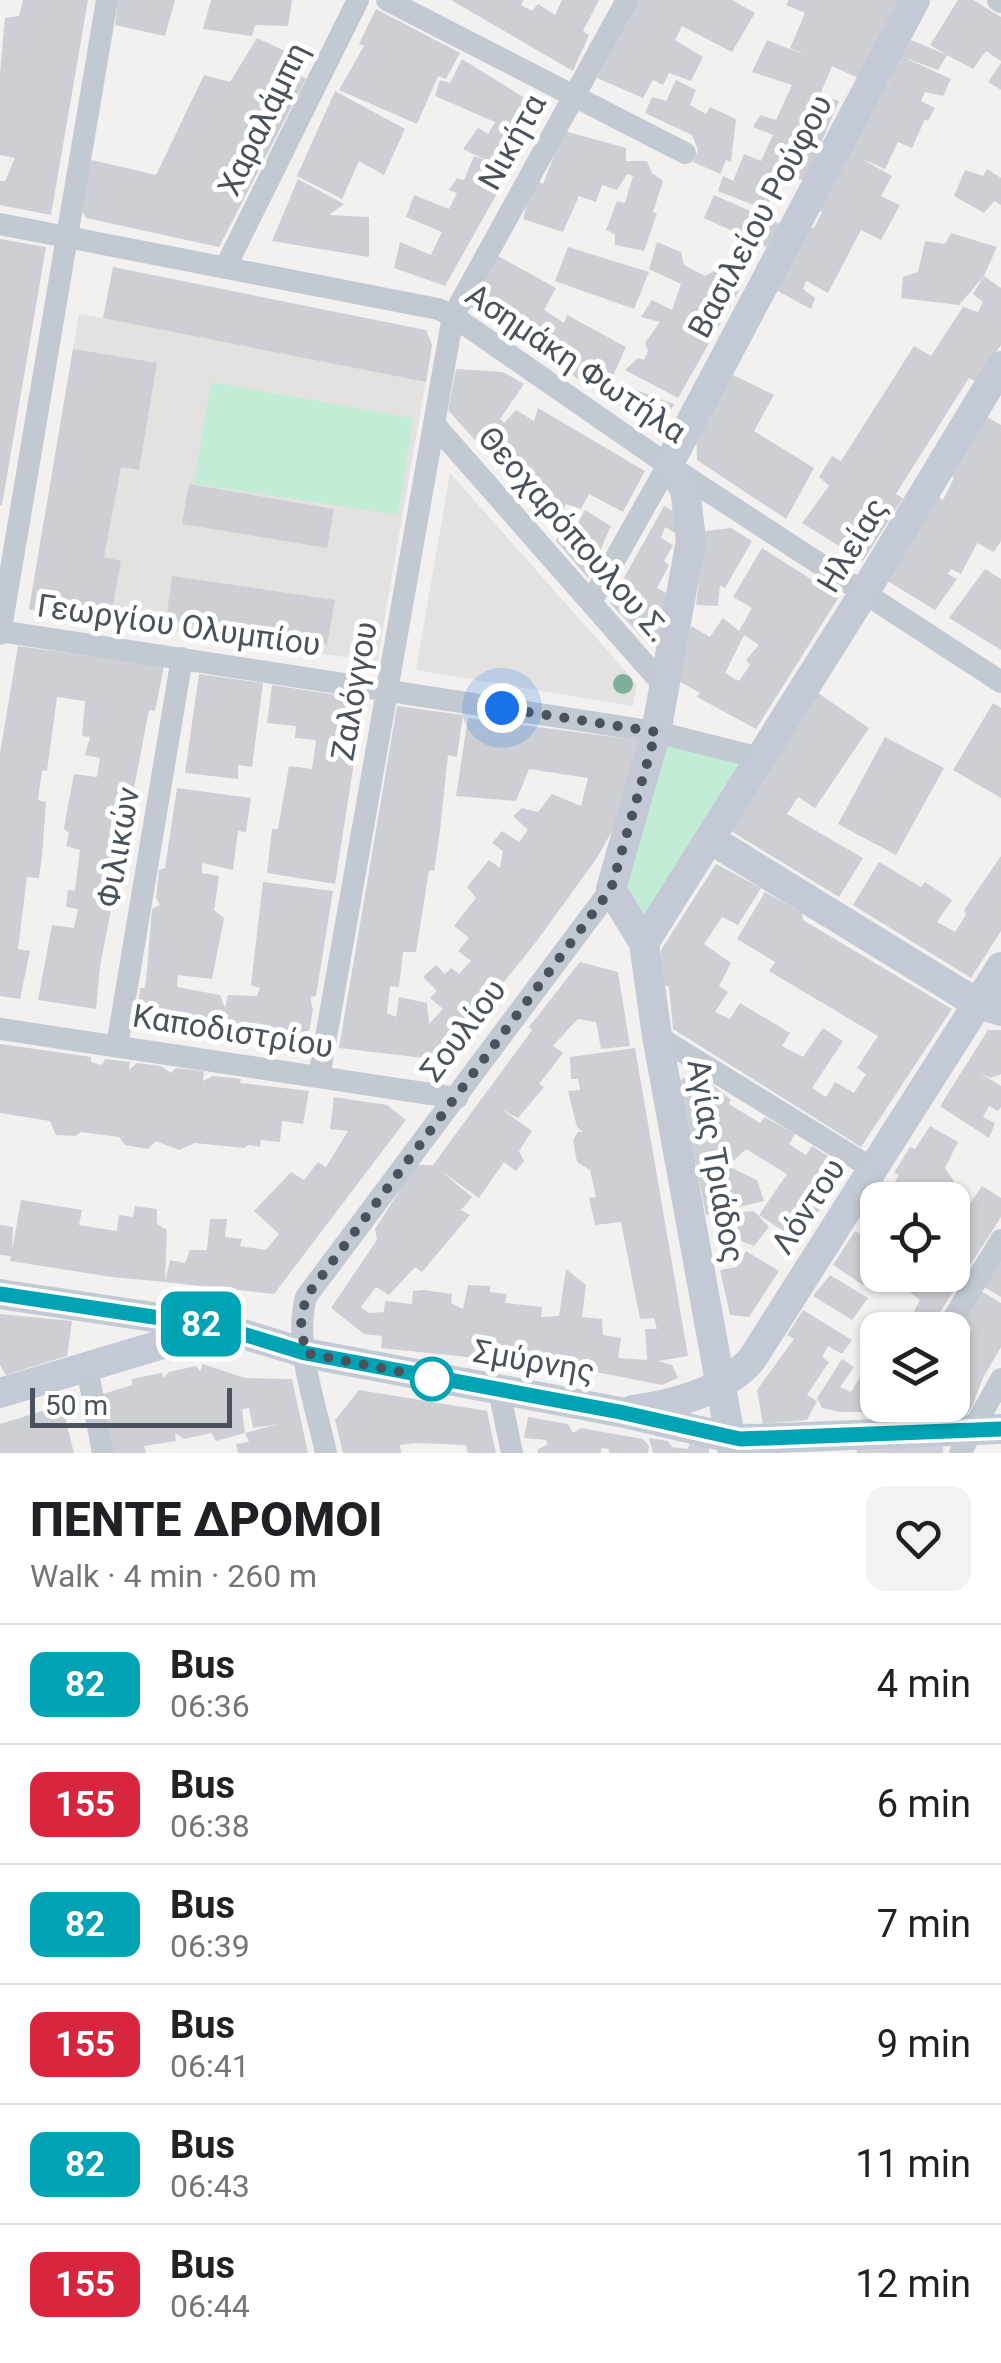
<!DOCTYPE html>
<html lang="en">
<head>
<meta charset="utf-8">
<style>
	:root { --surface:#fff; --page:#f2f2f2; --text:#202124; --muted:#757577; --line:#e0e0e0 }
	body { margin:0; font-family:Roboto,sans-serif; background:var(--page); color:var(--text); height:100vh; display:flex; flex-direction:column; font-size:38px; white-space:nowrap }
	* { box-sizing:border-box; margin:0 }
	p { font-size:32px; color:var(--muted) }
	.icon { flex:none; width:55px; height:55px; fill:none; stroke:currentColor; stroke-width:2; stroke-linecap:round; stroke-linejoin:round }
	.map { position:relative; height:1453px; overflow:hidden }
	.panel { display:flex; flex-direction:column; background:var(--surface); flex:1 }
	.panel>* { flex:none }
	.badge { padding:0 20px; border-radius:15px; font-size:35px; line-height:65px }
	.tools { position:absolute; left:860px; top:1182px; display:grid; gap:20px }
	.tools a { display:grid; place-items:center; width:110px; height:110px; border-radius:20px; background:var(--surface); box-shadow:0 2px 8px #0004; font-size:50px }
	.scale { position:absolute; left:30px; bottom:25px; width:202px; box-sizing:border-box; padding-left:10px; border:5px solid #4a525c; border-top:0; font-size:28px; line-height:35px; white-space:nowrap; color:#4a525c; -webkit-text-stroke:8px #fff; paint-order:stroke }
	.you { position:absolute; width:50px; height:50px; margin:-25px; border:8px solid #fff; border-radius:50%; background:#1a73e8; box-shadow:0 0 0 15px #1a73e833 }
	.map>.badge { position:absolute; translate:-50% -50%; box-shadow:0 0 0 5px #fff }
	.round { display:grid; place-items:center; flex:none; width:105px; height:105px; border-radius:20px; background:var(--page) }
	.head { display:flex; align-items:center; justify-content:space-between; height:170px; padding:0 30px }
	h1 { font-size:48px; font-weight:800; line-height:75px }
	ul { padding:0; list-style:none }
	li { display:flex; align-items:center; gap:30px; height:120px; padding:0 30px; border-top:2px solid var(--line) }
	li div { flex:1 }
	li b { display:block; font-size:38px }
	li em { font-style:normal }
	li .badge { min-width:110px; font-weight:700; text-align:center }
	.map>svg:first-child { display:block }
</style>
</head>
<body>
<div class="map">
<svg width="1001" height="1453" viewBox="0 0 1001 1453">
	<rect width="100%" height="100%" fill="#f2f1f0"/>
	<path fill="#e3e2e1" d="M79 314 103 318 426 330 432 345 377 662 29 609Z
		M450 473 637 684 633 706 416 670Z"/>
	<path fill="#c3ecd7" d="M211 382 413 418 398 515 194 484Z
		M656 732 760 758 644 943 611 889Z"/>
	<path fill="#cecfd4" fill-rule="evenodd" d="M23 0H88L51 215 0 205V181H5L15 158 0 155V73L5 18 19 16Z
		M118 0H175L165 36 115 25Z
		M211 0H292L288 26 255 25 252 36 203 29Z
		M451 0H524L521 5 532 11 538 4 555 15 562 0H599L583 31 589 35 573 71Z
		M634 0H732L755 13 732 52 682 26 675 40 703 57 691 81 669 73 663 85 653 80 643 98 597 78Z
		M789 0H901L858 78 832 66 820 95 839 101 817 153 803 181 782 170 766 210 718 191 723 176 733 181 744 154 761 161 773 135 753 127 760 115 776 120 792 85 752 72 767 40 808 56 790 48 805 13 786 5Z
		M958 0H973L1001 17V61L986 51 973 69 947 55 938 70 903 57 951 79 943 96 925 92 921 101 935 108 928 121 925 119 912 148 898 142 885 169 860 158 892 176 881 196 900 205 881 240 861 230 828 293 806 281 803 289 815 298 811 309 772 288 807 226 814 228 822 212 814 208 879 81 888 84 891 77 885 72 904 37 947 55 930 45Z
		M376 9 460 53 446 79 438 76 417 124 339 90 364 46 359 44Z
		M257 38 287 52 283 65 306 79 219 247 86 218 79 206 88 159 156 175 204 75 230 82Z
		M462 59 544 110 445 286 394 268 400 242 431 255 442 232 406 217 414 195 449 209 457 193 449 190 457 178 464 180 474 156 488 161 463 149 478 128 488 134 495 122 435 96 440 80 450 83Z
		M1001 63V90L988 82Z
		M676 80 696 90 690 105 706 114 710 107 736 119 731 162 726 160 720 174 693 162 698 150 692 135 645 113 652 97 666 101Z
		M335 91 405 129 384 175 359 161 342 199 297 176Z
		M564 131 626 148V161H647L652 173 663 181 653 212 657 213 644 251 615 245V234L606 230 617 201 625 203 633 176 627 174 617 190 602 185 596 202 579 196 563 232 523 219 527 203 538 181 543 184Z
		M987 169 1001 178V205L994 201 984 213 954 196 965 170 983 176Z
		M298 179 344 204 329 215 369 217V257L272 241Z
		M714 195 780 224 767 247 704 218Z
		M951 233 997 247 984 276 1001 288V345L993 357 990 355 977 382 969 378 896 494 903 498 863 561 802 523 829 486 819 477 832 456 841 461 914 346 931 356 963 307 978 312 983 302 973 294 984 276 959 305 901 298 903 277 918 272 925 241 945 244Z
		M0 239 46 247 2 505H0Z
		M657 242 681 252 684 265 705 276 714 271 742 285 678 398 625 370 638 358 644 360 648 351 645 343 660 322 641 317 652 300 672 310 681 284 649 269Z
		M568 247 649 272 634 309 555 281Z
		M498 256 556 288 544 310 564 323 567 315 626 347 604 396 469 306Z
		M113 267 426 330 432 345 426 382 103 318Z
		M73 349 157 363 139 470 121 467 104 557 121 561 110 621 29 609Z
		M456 369 503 372 524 384 500 419 504 423 516 410 534 421 538 408 645 471 623 512 589 494 581 509 566 504 555 530 448 410Z
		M725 371 774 395 754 431 814 468 786 519 697 460 696 423Z
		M617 383 674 404 659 431 608 399Z
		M983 415 1001 425V541L994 552 977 543 961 574 951 569 948 574 957 579 935 610 886 580 936 495 943 500 954 478 949 474Z
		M189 484 334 509 327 548 182 524Z
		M664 506 680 515 675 533 665 527 661 538 673 545 664 561 669 565 657 588 668 594 661 640 650 646 610 603Z
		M585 510 611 526 588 578 556 541 566 519 578 523Z
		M731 528 752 541 725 588 720 585 718 606 696 605 705 531Z
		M762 548 839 597 756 729 697 697 700 693 679 681 691 626 710 637 723 618 739 631 752 608 733 597ZM744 635 759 645 746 660 750 665 739 681 725 673Z
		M985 569 1001 579V650L949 618Z
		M172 576 335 600 327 645 166 620Z
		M18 646 164 666 155 711 149 710 100 967 96 1009 38 1000 52 925 74 928 78 909 66 907 68 890 75 891 80 850 66 846 69 833 64 829 67 811 74 774 97 777 100 758 85 755 90 737 82 736 85 701 57 697 47 771 42 770 38 800 46 802 42 856 39 878 27 877 18 949 30 951 20 999 0 996V753Z
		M199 674 263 683 252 767 238 765V779L185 773Z
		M272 685 364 699 335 884 267 873 272 829H278L289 766 312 769 316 740 295 738 296 726 267 723Z
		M818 693 869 728 815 808 798 797 787 814 863 858 839 897 726 828Z
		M993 703 1001 708V798L953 770Z
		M397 706 463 715 457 757 448 755 440 831 434 871 429 870 416 952H403L399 987 390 986 387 1013 396 1017 399 997 427 1003 429 1024 443 1009 430 998 437 991 423 977 436 965 445 974 451 968 459 974 471 961 458 951 469 938 454 926 476 898 467 887 489 860 500 868 503 851 492 843 502 831 519 842 528 830 513 816 522 808 538 812 552 794 581 806 588 778 529 769 516 801 456 796 468 718 638 740 618 820 597 858 536 942 441 1060 339 1048Z
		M885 737 944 768 896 855 838 824Z
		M177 788 251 798 246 832 238 831 233 870 202 863V873L219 876 214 910 224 918 212 979 178 975 177 987 220 995 225 1008 228 995 257 996 260 988 251 985 263 882 333 891 316 996 310 997 313 1010 307 1042 137 1017 140 988H145L147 970 152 909 160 905 156 898 159 870 165 868Z
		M1001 856V931L971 978 853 905 879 862 921 887 925 882 952 900 937 922 955 932 966 915 964 910Z
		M716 864 761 888 738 925 722 917 704 944 731 963 719 986 728 992 715 1012 730 1019 740 1003 790 1033 782 1046 803 1057 823 1028 843 1041 812 1088 826 1097 835 1082 854 1093 866 1074 857 1068 878 1036 769 971 775 962 737 939 765 892 802 913 803 920 952 1009 861 1147 673 1029 669 987 662 983 661 950Z
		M580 962 618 972 630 1046 601 1049 596 1022 578 1019 571 1026 553 1046 563 1053 539 1084 544 1087 518 1118 501 1109 532 1131 519 1151 524 1161 516 1171 504 1162 479 1198 441 1171 472 1197 461 1210 470 1215 422 1272 415 1267 389 1295 376 1287 361 1307 369 1313 384 1312 385 1301 412 1304 413 1291 424 1290 452 1294 451 1303 463 1309 468 1285 490 1286V1292L507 1294 505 1303 542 1307 541 1317 559 1316 566 1269 586 1285 582 1317 602 1319 603 1335 621 1338 618 1358 647 1360 645 1329H657L654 1318 640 1319 621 1222 595 1225 589 1198 596 1197 590 1170 577 1162 573 1140 578 1132H583L577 1127 568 1091 580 1090 578 1079H571L570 1057 635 1048 688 1356 658 1361 672 1365 678 1378 662 1385 576 1368 572 1374 537 1369 535 1364 381 1348 382 1336 364 1334 331 1308 377 1240 375 1229 416 1165H433L532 1030 529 1027Z
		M988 1030H1001V1074L990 1078 978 1072 1001 1086V1107L998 1111 989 1106 983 1117 995 1123 989 1138 940 1106Z
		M0 1044 91 1057V1062L102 1065 105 1059 130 1062 129 1070 137 1063 161 1066 171 1073 176 1068 204 1071 203 1081 213 1076 241 1079 240 1083 309 1091 303 1124 282 1121 280 1142 261 1140 260 1147 248 1145 244 1148 195 1143 179 1150 156 1141 148 1149 125 1145 119 1137 81 1132 75 1136 56 1135 50 1121 0 1113Z
		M696 1071 731 1100 729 1104 760 1123 765 1117 795 1134 789 1144 806 1155 812 1146 847 1168 799 1241 759 1215 787 1174 746 1149 728 1166 757 1180 764 1201 706 1215 679 1081Z
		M334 1097 387 1105 406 1120 274 1294 165 1282 170 1260 185 1263 190 1250H207L210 1219H227L225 1237 242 1239 240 1246 266 1250 279 1234 254 1211 291 1172 304 1180 318 1162 326 1167 348 1131 330 1129Z
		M930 1126 958 1142 945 1168 955 1183 945 1200H884L899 1175 894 1173 910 1147 915 1149Z
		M982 1186 1001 1198V1217L932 1325 914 1311 920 1300 905 1289 917 1275H923L937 1284 926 1275H952V1200L955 1197 969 1205Z
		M21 1200 82 1210 79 1225 117 1231 119 1215 133 1217 135 1206 157 1209V1224L167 1230 165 1282 112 1277 10 1261 11 1256 0 1255V1225L13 1227 12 1251Z
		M754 1211 769 1227 754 1246 741 1241 733 1213Z
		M855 1231 878 1244V1265L863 1285 833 1265Z
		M746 1251 779 1271 749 1317 730 1315 720 1270 737 1267Z
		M1001 1256V1297L982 1286Z
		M830 1275 868 1298 852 1320 813 1296Z
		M978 1289 1001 1303V1347L983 1378 972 1407 966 1415 906 1418 913 1405H952V1401L961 1400 952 1395V1373L961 1377 965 1366 952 1357V1353L972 1328 959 1318Z
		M803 1310 852 1340 842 1354 828 1346 822 1357 829 1362 807 1395 817 1401 807 1420 763 1424 757 1390 794 1339 787 1335Z
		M0 1314 72 1321 67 1356 6 1375 0 1365Z
		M842 1359 854 1367 840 1387 851 1392 860 1377 878 1386V1405H881L877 1412H840L822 1408 817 1398Z
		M203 1364 245 1378 292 1379 308 1453H238L236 1444 249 1442 245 1433 278 1424 253 1428 249 1408 242 1409 245 1433 216 1441 211 1433 184 1439 175 1433 176 1441 144 1446 146 1453H114L103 1394 132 1385V1379L162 1373 163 1378 169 1372 196 1366 200 1371Z
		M359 1390 487 1411 496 1453H468L466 1445 416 1443 400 1445 401 1453H343L335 1420Z
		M62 1405 74 1453H0V1424Z
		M528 1417 568 1424 573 1433 581 1428 643 1439 649 1446 648 1453H609V1449L601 1448V1453H538L537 1450 548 1444 546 1440 524 1438Z
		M943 1437V1453H857V1440Z
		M649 1438 668 1441 672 1447 687 1449 690 1444 709 1447V1453H653Z"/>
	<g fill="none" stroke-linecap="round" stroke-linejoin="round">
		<path stroke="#c2c9d1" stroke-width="22" d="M387 0 685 153
			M998 0 1001 2
			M0 224 438 309 453 316 668 465 1001 682
			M225 268 358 0
			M434 424 665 687
			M591 602 668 465
			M0 631 656 732 760 758
			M0 634 107 0
			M0 1029 457 1098
			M657 1036 873 1169
			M117 1046 182 658
			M319 1077 453 316 627 0
			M946 1330 1001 1240
			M87 1367 103 1453
			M499 1390 512 1453
			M881 1434 899 1405
			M326 1453C316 1405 293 1345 306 1297L611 889
			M960 1453 1001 1379"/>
		<path stroke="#c3cad5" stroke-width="30" d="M710 839 978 1004 1001 1011
			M644 943 864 593 1001 366
			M0 1294 220 1327 305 1353 620 1412 730 1438 754 1439 1001 1429
			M0 1393 213 1329
			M633 1410C673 1405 725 1391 752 1359L1001 967
			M733 1453 657 1036 644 943 611 889 656 732 691 540 685 488 668 465 915 0"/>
	</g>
	<circle fill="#7eaf9b" cx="623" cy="684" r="10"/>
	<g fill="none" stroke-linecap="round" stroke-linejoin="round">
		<defs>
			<path id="line" d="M0 1294 220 1327 305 1353 620 1412 740 1439 1001 1429"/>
		</defs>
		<use href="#line" stroke="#fff" stroke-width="22"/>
		<use href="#line" stroke="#00a3b4" stroke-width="15"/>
		<path stroke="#4a525c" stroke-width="10" stroke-dasharray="0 18" d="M432 1379 442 1380 305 1353 301 1321 306 1297 611 889 656 732 502 708"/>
	</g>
	<circle fill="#fff" stroke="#00a3b4" stroke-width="5" cx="432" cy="1379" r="20"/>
	<g text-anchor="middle" stroke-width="10" stroke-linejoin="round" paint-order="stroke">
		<g font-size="32" fill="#4a525c" stroke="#fff">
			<text transform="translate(263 119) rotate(-64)" y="11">Χαραλάμπη</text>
			<text transform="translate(512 142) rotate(-61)" y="11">Νικήτα</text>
			<text transform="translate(760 216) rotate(-62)" y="11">Βασιλείου Ρούφου</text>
			<text transform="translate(576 363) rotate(34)" y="11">Ασημάκη Φωτήλα</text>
			<text transform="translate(574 534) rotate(49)" y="11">Θεοχαρόπουλου Σ.</text>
			<text transform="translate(852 545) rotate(-59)" y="11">Ηλείας</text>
			<text transform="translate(179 625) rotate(8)" y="11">Γεωργίου Ολυμπίου</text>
			<text transform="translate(354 691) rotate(-80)" y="11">Ζαλόγγου</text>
			<text transform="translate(118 847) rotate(-80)" y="11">Φιλικών</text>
			<text transform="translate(463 1030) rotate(-53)" y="11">Σουλίου</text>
			<text transform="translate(233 1031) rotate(9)" y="11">Καποδιστρίου</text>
			<text transform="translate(716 1161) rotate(80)" y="11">Αγίας Τριάδος</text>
			<text transform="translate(808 1206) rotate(-57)" y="11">Λόντου</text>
			<text transform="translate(534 1361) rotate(10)" y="11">Σμύρνης</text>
		</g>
	</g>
</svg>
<div class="tools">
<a><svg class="icon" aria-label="locate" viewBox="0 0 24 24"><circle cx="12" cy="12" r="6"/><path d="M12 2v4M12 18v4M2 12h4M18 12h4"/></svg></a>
<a><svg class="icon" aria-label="layers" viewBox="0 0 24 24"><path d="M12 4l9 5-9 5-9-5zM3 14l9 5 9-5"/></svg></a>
</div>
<div class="scale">50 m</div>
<div class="you" style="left:502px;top:708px"></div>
<b class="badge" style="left:201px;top:1324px;background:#00a3b4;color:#fff">82</b>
</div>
<section class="panel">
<div class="head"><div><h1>ΠΕΝΤΕ ΔΡΟΜΟΙ</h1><p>Walk · 4 min · 260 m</p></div><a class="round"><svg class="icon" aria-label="heart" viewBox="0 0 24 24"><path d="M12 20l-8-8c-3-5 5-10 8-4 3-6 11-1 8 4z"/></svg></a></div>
<ul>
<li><span class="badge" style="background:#00a3b4;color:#fff">82</span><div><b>Bus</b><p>06:36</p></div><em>4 min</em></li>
<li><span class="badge" style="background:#d7263d;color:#fff">155</span><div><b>Bus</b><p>06:38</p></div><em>6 min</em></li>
<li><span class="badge" style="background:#00a3b4;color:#fff">82</span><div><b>Bus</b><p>06:39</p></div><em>7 min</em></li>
<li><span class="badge" style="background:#d7263d;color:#fff">155</span><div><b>Bus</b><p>06:41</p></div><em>9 min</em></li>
<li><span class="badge" style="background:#00a3b4;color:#fff">82</span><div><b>Bus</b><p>06:43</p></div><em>11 min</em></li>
<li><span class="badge" style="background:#d7263d;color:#fff">155</span><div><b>Bus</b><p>06:44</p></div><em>12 min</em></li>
</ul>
</section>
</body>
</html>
